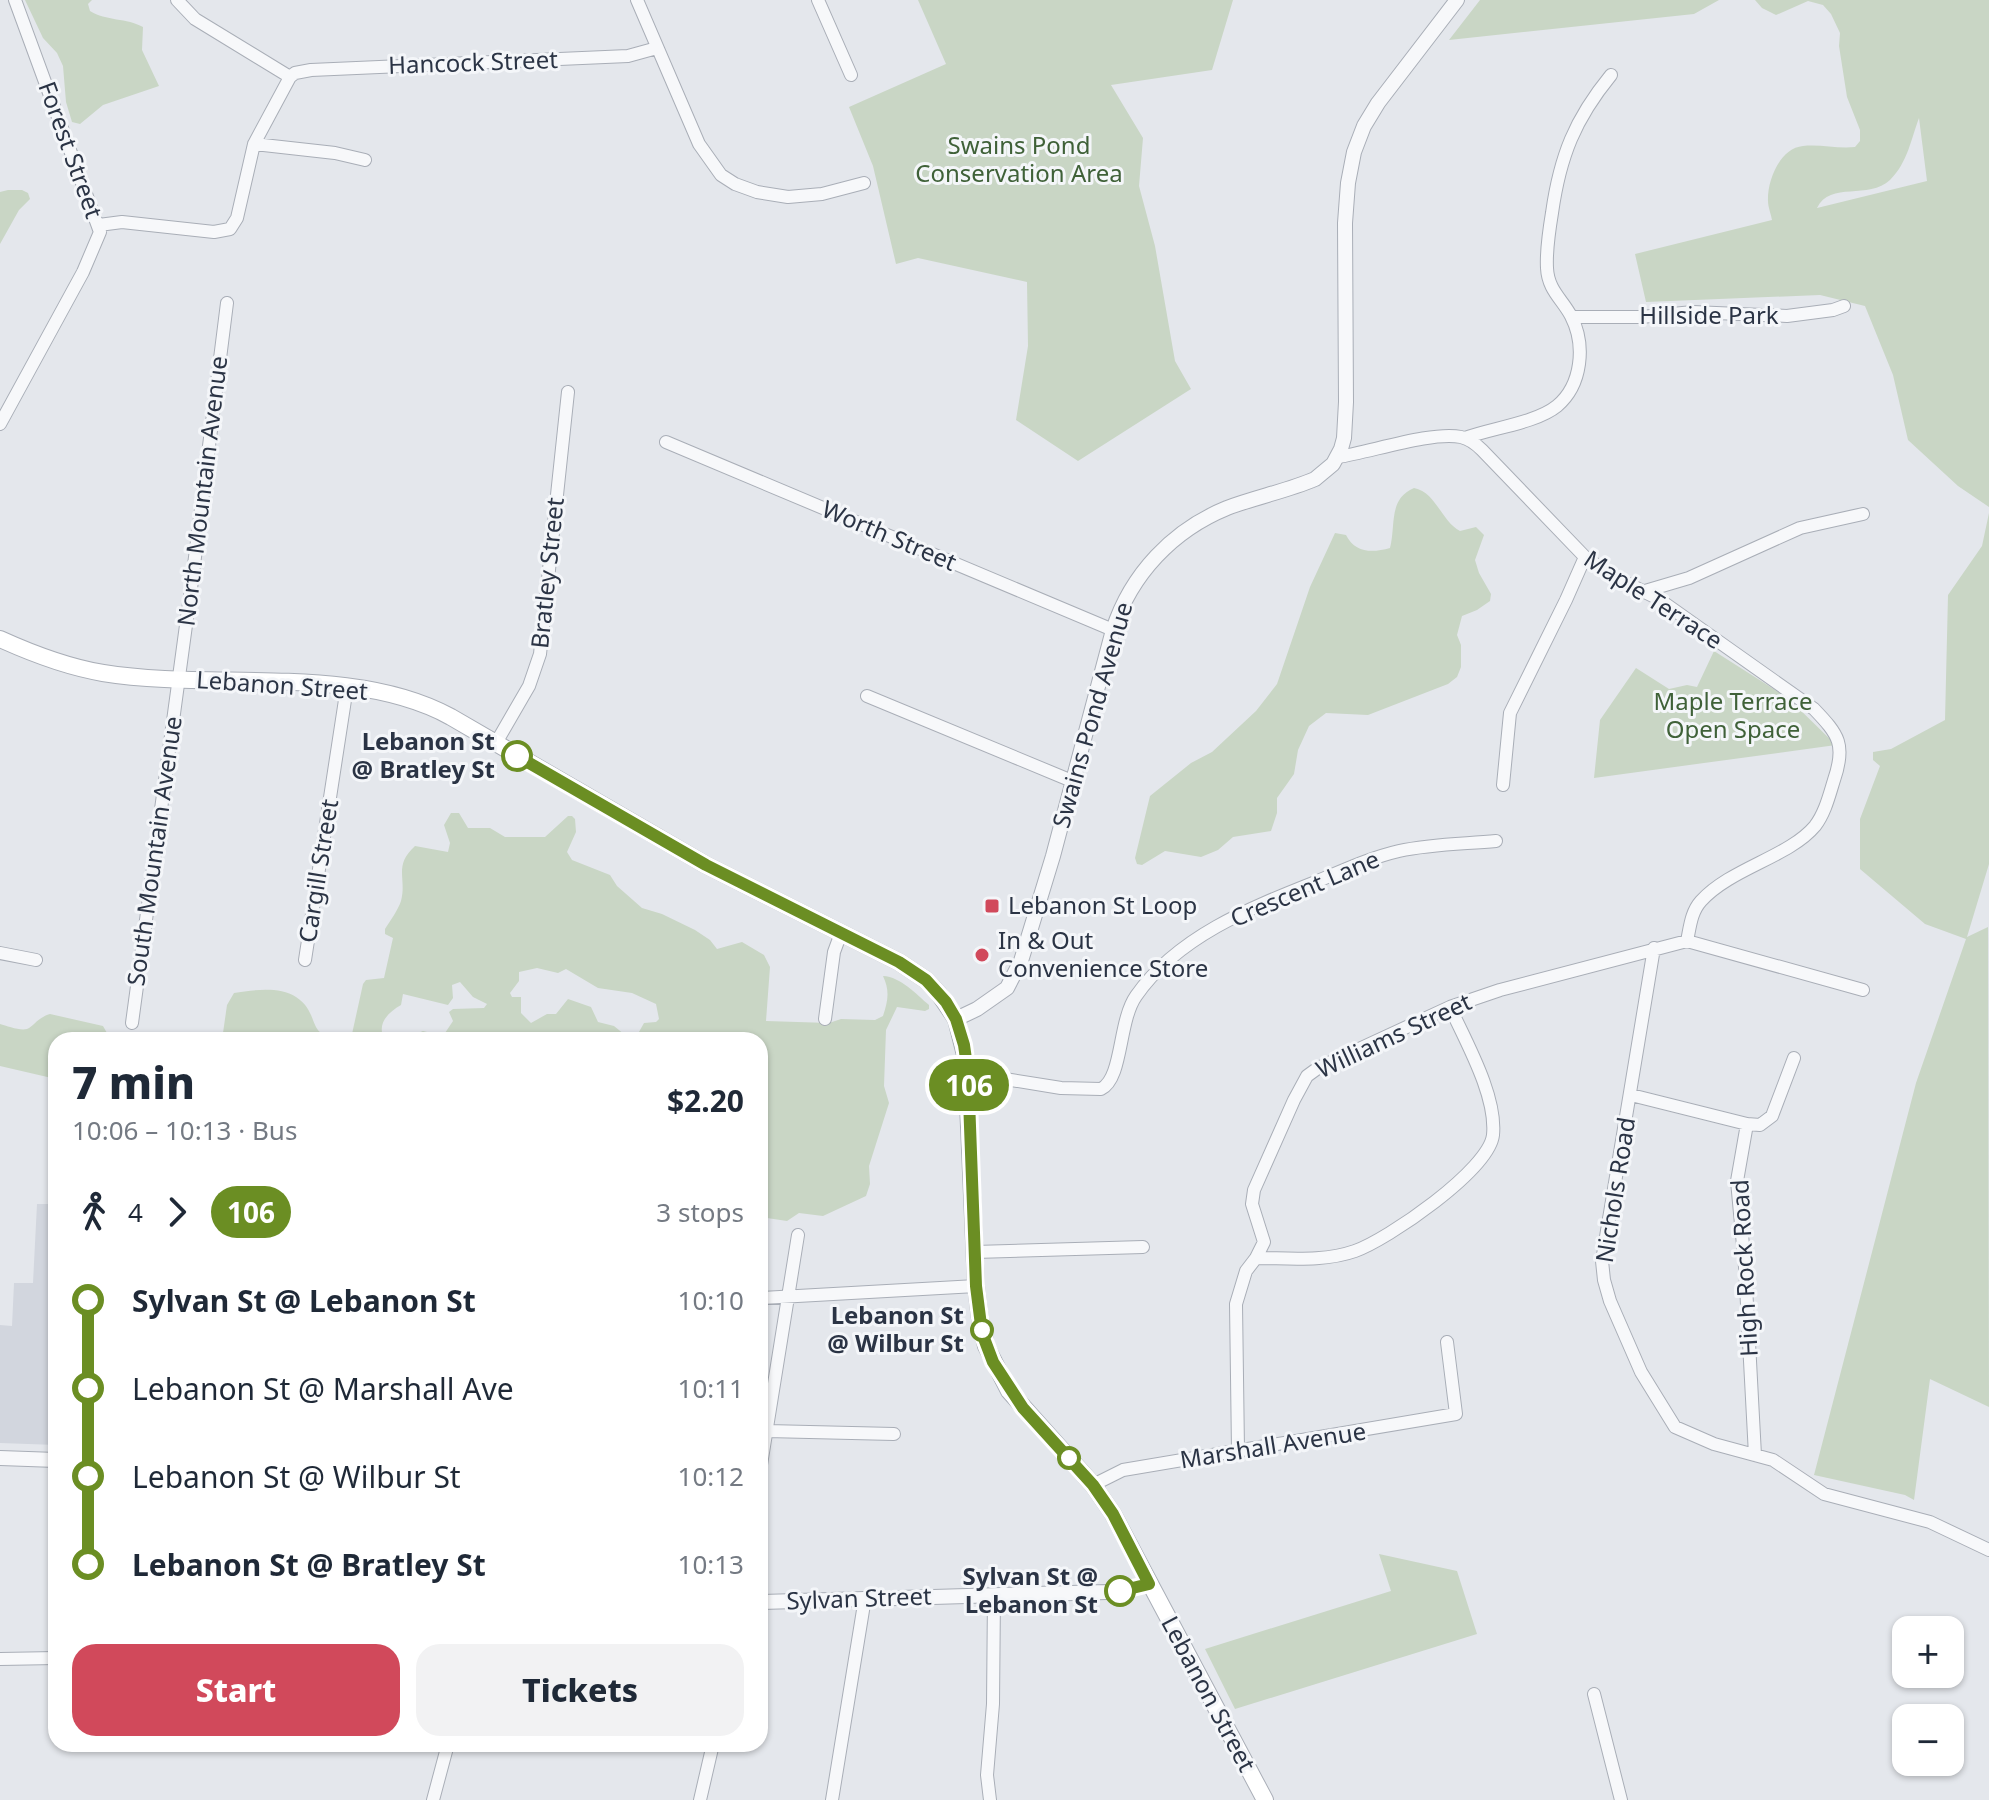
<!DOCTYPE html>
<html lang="en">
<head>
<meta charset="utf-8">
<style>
	:root { --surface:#fff; --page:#f2f2f3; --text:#1f2937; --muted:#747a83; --accent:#d1495b }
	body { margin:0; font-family:"Noto Sans",sans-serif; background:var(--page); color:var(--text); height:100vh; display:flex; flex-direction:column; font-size:30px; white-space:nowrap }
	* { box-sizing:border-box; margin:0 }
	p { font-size:26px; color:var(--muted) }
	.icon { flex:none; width:44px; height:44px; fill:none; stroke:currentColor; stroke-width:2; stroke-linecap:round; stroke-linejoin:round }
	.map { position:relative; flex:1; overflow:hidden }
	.drawer { position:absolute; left:48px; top:1032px; width:720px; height:720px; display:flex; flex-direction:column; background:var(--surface); border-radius:24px; box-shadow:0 2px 6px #0004 }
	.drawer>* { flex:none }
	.badge { padding:0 16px; border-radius:26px; font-size:28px; line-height:52px }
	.fabs { position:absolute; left:1892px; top:1616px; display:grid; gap:16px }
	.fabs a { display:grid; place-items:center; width:72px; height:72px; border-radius:16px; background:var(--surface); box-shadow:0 2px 6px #0004; font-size:40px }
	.map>.badge { position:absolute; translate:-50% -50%; box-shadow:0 0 0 4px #fff }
	.legs { display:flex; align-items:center; gap:12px; height:88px; padding:0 24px; font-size:26px }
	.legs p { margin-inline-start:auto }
	.summary { display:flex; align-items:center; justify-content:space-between; height:136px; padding:0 24px }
	h1 { font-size:44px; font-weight:800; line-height:60px }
	.cta { display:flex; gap:16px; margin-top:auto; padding:16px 24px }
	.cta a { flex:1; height:92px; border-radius:24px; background:var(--accent); color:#fff; font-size:32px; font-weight:800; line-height:92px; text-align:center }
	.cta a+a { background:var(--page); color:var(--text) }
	ul { padding:0 24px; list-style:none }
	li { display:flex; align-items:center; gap:28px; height:88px; font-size:30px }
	li i { display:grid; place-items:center; width:12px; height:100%; margin:0 10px; background:currentColor }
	li i::after { content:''; width:20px; height:20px; margin:-10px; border:6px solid; border-radius:50%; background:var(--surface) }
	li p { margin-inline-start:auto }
	li:first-child i { background:linear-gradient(#0000 50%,currentColor 0) }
	li:last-child i { background:linear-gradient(currentColor 50%,#0000 0) }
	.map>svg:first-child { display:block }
</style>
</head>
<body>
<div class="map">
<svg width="1989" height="1800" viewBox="0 0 1989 1800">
	<rect width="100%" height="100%" fill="#e4e7ec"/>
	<path fill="#d2d6de" d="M37 1204H56V1445L0 1443V1325L12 1326 14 1283H33Z"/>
	<path fill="#c9d6c5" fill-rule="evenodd" d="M25 0H92L88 4 90 11C106 21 127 18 143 27L142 50 159 86 103 105 80 124 72 122 66 102 63 66 57 53 43 38Z
		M918 0H1233L1212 70 1111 85 1143 138 1139 186 1155 246 1175 361 1191 389 1078 461 1016 420 1028 346 1027 282 918 258 896 264 873 166 849 107 946 64Z
		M1480 0H1719L1694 14 1449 40Z
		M1755 0H1989V507L1958 486 1908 440 1893 375 1865 306 1820 295 1646 302 1635 254 1772 220C1771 214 1768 207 1768 201 1767 181 1780 148 1803 146 1820 144 1838 149 1855 147L1860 141V130L1847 97 1839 46 1840 33 1831 14 1823 5 1808 1 1776 15 1762 8ZM1919 118 1927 181 1817 208C1830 181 1869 200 1890 180 1908 162 1911 139 1919 118Z
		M8 190H22L28 193 30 199 19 210 0 244V192Z
		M1414 488C1436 492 1441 521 1460 531L1476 527 1484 535 1475 560 1479 573 1491 594 1490 601 1477 610 1462 616 1457 635 1461 645V667L1457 677 1448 684 1368 715 1326 713 1309 726 1298 750 1294 774 1277 798V813L1271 831 1233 837 1218 850 1201 857 1165 851 1142 865 1137 864 1135 858 1150 796 1191 763 1212 752 1256 711 1277 684 1310 587 1335 533 1346 535C1355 553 1372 553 1390 548 1396 525 1388 499 1414 488Z
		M1989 513V864L1967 937 1988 927 1989 1407 1930 1379 1914 1500 1905 1495 1814 1475 1916 1083 1966 939 1925 924 1860 869V819L1880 766 1873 760V752L1891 749 1945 720 1948 595 1982 546Z
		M1714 651 1788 698 1836 745 1594 778 1600 720 1636 668 1669 689 1687 685 1697 687Z
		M451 813H459L468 828H490L505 837H545L568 816H572L575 819 576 832 567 852 572 860 610 875 617 886 642 908 662 914 695 930 710 940 717 949 742 942 764 955 770 967 766 1021 829 1023 841 1019 875 1020 883 1016C888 1000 890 991 883 976 901 977 916 994 929 1005V1009L925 1011 897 1007 886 1030 884 1086 889 1103 869 1166 870 1184 866 1196 823 1216 799 1213 787 1221 760 1217V1040H401L423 1031 443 1036 453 1021 449 1012 453 1009 484 1008 487 1004 473 997 460 982 452 985 453 998 448 1005 403 994 401 1005C387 1013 376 1025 385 1040H222L227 1005 234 993C253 990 279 986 296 997 324 1015 302 1045 352 1034L363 984 366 980 384 978 393 938 385 934V929C390 921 398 910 401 901 407 878 393 866 415 846L448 852 450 843 444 825ZM537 968 558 973 566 969 598 988 632 993 656 1004 659 1019 656 1022 644 1023 635 1039H630L614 1026 598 1022 591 1007 568 999 556 1014H547L531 1023 521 1013V997H512L510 993 519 981V972Z
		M50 1014 103 1026 111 1040H56V1079L0 1066V1024C7 1026 20 1031 27 1029 34 1026 37 1018 50 1014Z
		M1379 1554 1457 1571 1477 1634 1235 1709 1205 1649 1391 1591Z"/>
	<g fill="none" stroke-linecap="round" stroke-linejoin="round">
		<defs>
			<path id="minor" d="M177 0 195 19 290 77
				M637 0 699 144 721 175 735 184 757 192 788 197 822 194 864 183
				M818 0 851 75
				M290 77 295 73 311 70 628 56 657 48
				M254 144 335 153 365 160
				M99 225 122 222 214 232 230 229 237 218 254 144 290 77
				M1572 317H1641L1693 312 1787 316 1833 310 1844 306
				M0 424 83 272 100 232 15 0
				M1465 438C1492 428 1536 423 1557 406 1582 385 1586 345 1571 316 1562 299 1548 290 1547 268 1546 250 1549 231 1552 213 1560 156 1575 119 1611 75
				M666 442 1113 630
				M1338 457C1371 452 1432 431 1461 437 1470 439 1476 444 1482 450L1585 557 1614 577 1657 598 1814 709C1839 735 1846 745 1834 780 1829 796 1825 813 1815 826 1789 857 1731 868 1701 901 1691 912 1690 927 1687 941
				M1645 591 1689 578 1800 528 1863 514
				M867 696 1072 781
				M496 743 529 686 540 654 568 392
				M1503 785 1510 713 1566 600 1585 557
				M1654 948 1602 1261 1604 1280 1610 1301 1641 1372 1675 1427 1714 1444 1773 1460 1824 1494 1930 1522 1989 1550
				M0 953 36 960
				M305 960 347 687
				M825 1019 834 952 841 933
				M132 1023 192 581 227 303
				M968 1073 1061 1088 1101 1089C1123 1078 1118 1022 1136 996 1177 937 1250 908 1313 883 1342 871 1369 858 1399 851 1431 844 1463 844 1496 841
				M1631 1095 1747 1124 1760 1125 1772 1116 1794 1058
				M1747 1124 1737 1181 1745 1267 1755 1455
				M975 1252 1143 1247
				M1256 1258C1288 1258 1324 1262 1355 1251 1387 1240 1489 1170 1493 1135 1497 1096 1466 1042 1450 1007
				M760 1298 976 1286
				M767 1431 894 1434
				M1238 1450 1236 1304 1246 1271 1256 1258 1264 1242 1252 1204 1254 1190 1294 1100 1307 1076 1318 1068 1450 1007 1500 990 1687 941 1863 990
				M760 1471 798 1235
				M1093 1485 1123 1470 1456 1414 1447 1342
				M0 1659 56 1658
				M1594 1694 1621 1800
				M433 1800 448 1744
				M700 1800 713 1744
				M832 1800 865 1598
				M990 1800 987 1775 993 1704 994 1595"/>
			<path id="tertiary" d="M956 1019 977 1009 1007 988 1021 961 1053 856 1113 630C1131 574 1173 530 1227 508 1256 497 1287 491 1315 479L1333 464 1341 449 1344 438 1346 402 1345 223 1348 183 1354 152 1364 126 1378 103 1457 0
				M0 1458 56 1460
				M760 1602 1107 1592 1149 1584"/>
			<path id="secondary" d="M0 639C33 654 67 667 103 673 212 691 353 663 451 717L706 865 899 962 926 980 939 994 956 1019 966 1059 976 1286 980 1319 986 1346 1009 1391 1093 1485 1113 1514 1265 1800"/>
		</defs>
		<use href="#minor" stroke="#a9aeb7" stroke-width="14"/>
		<use href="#tertiary" stroke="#a9aeb7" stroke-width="16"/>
		<use href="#secondary" stroke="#a9aeb7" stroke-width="18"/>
		<use href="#minor" stroke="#f7f8fa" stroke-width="12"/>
		<use href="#tertiary" stroke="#f7f8fa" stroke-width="14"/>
		<use href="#secondary" stroke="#fff" stroke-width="16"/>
	</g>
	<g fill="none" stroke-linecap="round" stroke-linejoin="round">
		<defs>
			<path id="line-1" d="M517 756 706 865 899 962 926 980 946 1002 956 1019 964 1045 968 1073 976 1286 982 1333 993 1362 1023 1408 1093 1485 1113 1514 1149 1584 1120 1591"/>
		</defs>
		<use href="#line-1" stroke="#fff" stroke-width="18"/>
		<use href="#line-1" stroke="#6b8e23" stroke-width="12"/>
	</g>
	<g fill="#fff" stroke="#6b8e23" stroke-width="4">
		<circle cx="517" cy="756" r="14"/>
		<circle cx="982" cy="1330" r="10"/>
		<circle cx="1069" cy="1458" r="10"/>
		<circle cx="1120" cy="1591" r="14"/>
	</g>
	<g fill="#d1495b" stroke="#f4f6f9" stroke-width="3">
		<rect x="984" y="898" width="16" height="16" rx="4"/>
		<circle cx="982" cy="955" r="8"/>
	</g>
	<g text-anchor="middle" stroke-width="6" stroke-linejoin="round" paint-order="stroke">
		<g font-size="24" fill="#2b3445" stroke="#f4f6f9">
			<text transform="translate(473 63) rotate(-2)" y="8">Hancock Street</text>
			<text transform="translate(70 150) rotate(70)" y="8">Forest Street</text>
			<text x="1709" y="324">Hillside Park</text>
			<text transform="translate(203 491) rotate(-83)" y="8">North Mountain Avenue</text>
			<text transform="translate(889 536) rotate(23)" y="8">Worth Street</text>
			<text transform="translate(548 573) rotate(-84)" y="8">Bratley Street</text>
			<text transform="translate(1653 600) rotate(33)" y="8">Maple Terrace</text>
			<text transform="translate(282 686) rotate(4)" y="8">Lebanon Street</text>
			<text transform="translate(1093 715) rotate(-74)" y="8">Swains Pond Avenue</text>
			<text transform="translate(155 851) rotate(-82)" y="8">South Mountain Avenue</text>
			<text transform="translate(319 871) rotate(-81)" y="8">Cargill Street</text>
			<text transform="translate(1305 889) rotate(-23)" y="8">Crescent Lane</text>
			<text transform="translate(1394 1036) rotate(-25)" y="8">Williams Street</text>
			<text transform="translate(1616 1190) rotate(-81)" y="8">Nichols Road</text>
			<text transform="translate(1745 1268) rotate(-93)" y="8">High Rock Road</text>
			<text transform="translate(1273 1446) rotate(-9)" y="8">Marshall Avenue</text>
			<text transform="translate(859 1599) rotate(-2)" y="8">Sylvan Street</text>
			<text transform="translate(1208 1694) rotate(62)" y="8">Lebanon Street</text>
		</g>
		<g font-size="24" fill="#3f6138" stroke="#f4f6f9">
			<text x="1019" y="154">Swains Pond<tspan x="1019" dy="28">Conservation Area</tspan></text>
			<text x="1733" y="710">Maple Terrace<tspan x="1733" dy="28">Open Space</tspan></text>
		</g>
		<g font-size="24" font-weight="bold" fill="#2b3445" stroke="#f4f6f9" text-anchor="end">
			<text x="495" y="750">Lebanon St<tspan x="495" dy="28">@ Bratley St</tspan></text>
			<text x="964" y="1324">Lebanon St<tspan x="964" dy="28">@ Wilbur St</tspan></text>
			<text x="1098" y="1585">Sylvan St @<tspan x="1098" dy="28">Lebanon St</tspan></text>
		</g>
		<g font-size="24" fill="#2b3445" stroke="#f4f6f9" text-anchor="start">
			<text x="1008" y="914">Lebanon St Loop</text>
			<text x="998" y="949">In &amp; Out<tspan x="998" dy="28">Convenience Store</tspan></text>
		</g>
	</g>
</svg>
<div class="fabs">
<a>+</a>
<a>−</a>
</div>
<b class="badge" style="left:969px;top:1085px;background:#6b8e23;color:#fff">106</b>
<section class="drawer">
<div class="summary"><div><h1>7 min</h1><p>10:06 – 10:13 · Bus</p></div><b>$2.20</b></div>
<div class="legs"><svg class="icon" aria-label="walk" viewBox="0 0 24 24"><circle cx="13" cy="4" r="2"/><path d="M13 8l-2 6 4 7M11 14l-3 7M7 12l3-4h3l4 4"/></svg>4<svg class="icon" aria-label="forward" viewBox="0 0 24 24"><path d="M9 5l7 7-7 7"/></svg><b class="badge" style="background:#6b8e23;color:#fff">106</b><p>3 stops</p></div>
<ul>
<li><i style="color:#6b8e23"></i><b>Sylvan St @ Lebanon St</b><p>10:10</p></li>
<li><i style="color:#6b8e23"></i><span>Lebanon St @ Marshall Ave</span><p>10:11</p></li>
<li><i style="color:#6b8e23"></i><span>Lebanon St @ Wilbur St</span><p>10:12</p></li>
<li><i style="color:#6b8e23"></i><b>Lebanon St @ Bratley St</b><p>10:13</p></li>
</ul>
<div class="cta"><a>Start</a><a>Tickets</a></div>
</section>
</div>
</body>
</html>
